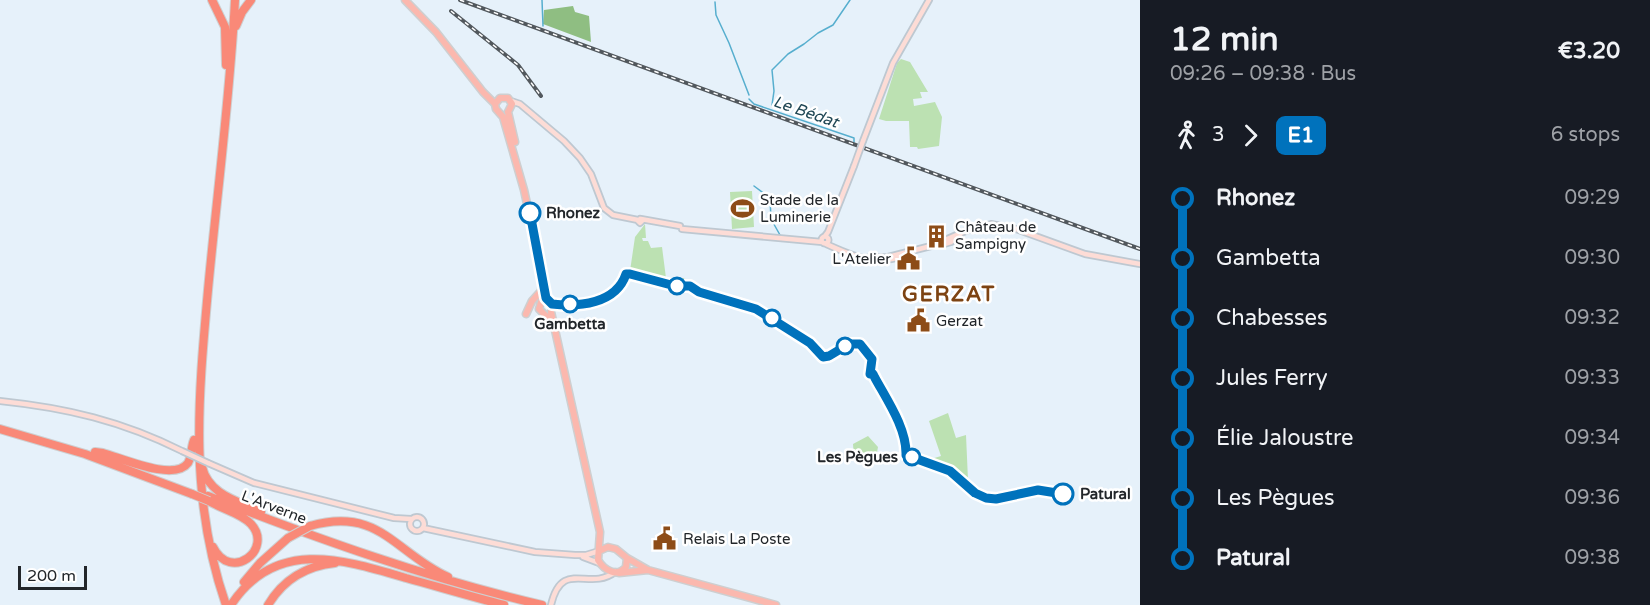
<!DOCTYPE html>
<html lang="en">
<head>
<meta charset="utf-8">
<style>
	:root { --surface:#171b24; --page:#242831; --text:#f1f3f6; --muted:#9ea1a6 }
	body { margin:0; font-family:"Varela Round",sans-serif; background:var(--page); color:var(--text); height:100vh; display:flex; flex-direction:column; font-size:22px; white-space:nowrap }
	* { box-sizing:border-box; margin:0 }
	p { font-size:20px; color:var(--muted) }
	.icon { flex:none; width:33px; height:33px; fill:none; stroke:currentColor; stroke-width:2; stroke-linecap:round; stroke-linejoin:round }
	.map { position:relative; flex:1; overflow:hidden }
	.sheet { display:flex; flex-direction:column; background:var(--surface); width:510px }
	.sheet>* { flex:none }
	.badge { padding:0 12px; border-radius:9px; font-size:21px; line-height:39px }
	.scale { position:absolute; left:18px; bottom:15px; width:69px; box-sizing:border-box; padding-left:6px; border:3px solid #22262a; border-top:0; font-size:16px; line-height:21px; white-space:nowrap; color:#22262a; -webkit-text-stroke:4px #fff; paint-order:stroke }
	.map>.badge { position:absolute; translate:-50% -50%; box-shadow:0 0 0 3px #fff }
	.legs { display:flex; align-items:center; gap:9px; height:66px; padding:0 30px; font-size:20px }
	.legs p { margin-inline-start:auto }
	.headline { display:flex; align-items:center; justify-content:space-between; height:102px; padding:0 30px }
	h1 { font-size:33px; font-weight:700; line-height:45px }
	ul { padding:0 30px; list-style:none }
	li { display:flex; align-items:center; gap:21px; height:60px; font-size:22px }
	li i { display:grid; place-items:center; width:9px; height:100%; margin:0 8px; background:currentColor }
	li i::after { content:''; width:15px; height:15px; margin:-8px; border:4px solid; border-radius:50%; background:var(--surface) }
	li p { margin-inline-start:auto }
	li:first-child i { background:linear-gradient(#0000 50%,currentColor 0) }
	li:last-child i { background:linear-gradient(currentColor 50%,#0000 0) }
	main { display:flex; flex:1; min-height:0 }
	.map>svg:first-child { display:block }
</style>
</head>
<body>
<main>
<div class="map">
<svg width="1140" height="605" viewBox="0 0 1140 605">
	<rect width="100%" height="100%" fill="#e6f1fa"/>
	<path fill="#bce1b2" d="M901 59 910 62 928 92H920L922 98 913 99 914 106 935 102 942 117 939 146 918 149 917 147H910L909 121H886L879 119 897 63Z
		M752 191 754 227 732 229 730 192Z
		M645 224 646 238H642L643 241H648L651 248 662 247 666 278 668 281 684 278 685 282 674 283 630 271 635 237Z
		M948 413 956 438 966 435 968 480 966 481 949 469 928 460 941 456 929 421Z
		M868 436 878 447 875 463 870 464 869 453 854 458 853 444Z"/>
	<path fill="#8fbe82" d="M573 6 575 12 589 16 591 42 543 24 544 10Z"/>
	<g fill="none" stroke-linecap="round" stroke-linejoin="round">
		<path stroke="#56aece" stroke-width="1.5" d="M542 0 543 26
			M715 2 716 15 729 43 749 95
			M749 99 754 104 854 138V142
			M772 105 774 91 772 70 788 54 804 44 818 33 833 25 850 0
			M754 186 770 198 771 219 780 235"/>
		<defs>
			<path id="secondary" d="M511 101 520 104 564 141 580 158 591 174 604 208 613 215 638 220
				M863 141 893 63 929 0
				M640 219 642 221 640 223 638 221Z
				M641 219 680 226
				M682 229 822 242
				M825 236 828 232 854 166
				M821.5 240a3.5 3.5 0 1 1 7 0a3.5 3.5 0 1 1-7 0Z
				M824 243C852 256 873 266 904 256
				M941 245 951 242 960 235
				M862 258 888 257 931 246 968 230 991 224 1016 229 1085 254 1140 264
				M0 401C67 408 122 421 182 451
				M208 463 254 483 394 518 411 519
				M410 524a7 7 0 1 1 14 0a7 7 0 1 1-14 0Z
				M423 528 535 552 575 555H586L599 551
				M583 557 599 563
				M551 605C562 558 589 592 615 572"/>
			<path id="primary" d="M405 0 436 32 483 92 495 104 496 109 503 117 524 190 548 301
				M495 104 500 98H508L512 104 508 112
				M508 112 515 142
				M544 293 539 309 551 321
				M551 312 600 532 598 560C604 570 617 578 626 567L627 558 616 549 608 547 599 551
				M526 314 532 301 541 291 542 283
				M627 558 648 570 776 605
				M619 573 648 570"/>
			<path id="motorway" d="M212 0 225 27 226 65
				M236 26 242 12 251 0
				M0 429 85 454 192 494
				M95 452 103 453C122 458 174 482 188 463 192 456 191 447 194 440
				M202 467C209 495 238 501 261 512
				M208 496C318 539 427 578 542 605
				M209 501C221 509 241 513 251 524 274 549 231 583 213 547
				M310 526C379 506 395 553 448 577
				M244 582 260 563 288 538
				M226 605C189 498 198 400 208 290 217 194 230 97 235 0
				M231 605C275 538 342 559 406 578 439 587 472 597 504 605
				M268 605C283 580 306 566 335 563"/>
		</defs>
		<use href="#secondary" stroke="#bec8d1" stroke-width="8"/>
		<use href="#primary" stroke="#cecfd0" stroke-width="9"/>
		<use href="#motorway" stroke="#cecfd0" stroke-width="10"/>
		<use href="#secondary" stroke="#fddcd6" stroke-width="4.5"/>
		<use href="#primary" stroke="#fbb8ae" stroke-width="6"/>
		<use href="#motorway" stroke="#f98978" stroke-width="8"/>
		<defs>
			<path id="rail" d="M460 0 1140 249
				M451 11 518 65 541 96"/>
		</defs>
		<use href="#rail" stroke="#52585d" stroke-width="4"/>
		<use href="#rail" stroke="#fff" stroke-width="1.5" stroke-dasharray="4.5" stroke-linecap="butt"/>
		<defs>
			<path id="secondary-bridge" d="M854 166 863 141
				M182 451 208 463"/>
			<path id="motorway-bridge" d="M192 494 209 501
				M288 538 310 526"/>
		</defs>
		<use href="#secondary-bridge" stroke="#bec8d1" stroke-width="8" stroke-linecap="butt"/>
		<use href="#motorway-bridge" stroke="#cecfd0" stroke-width="10" stroke-linecap="butt"/>
		<use href="#secondary-bridge" stroke="#fddcd6" stroke-width="4.5"/>
		<use href="#motorway-bridge" stroke="#f98978" stroke-width="8"/>
	</g>
	<g fill="none" stroke-linecap="round" stroke-linejoin="round">
		<defs>
			<path id="line-1" d="M530 213 546 298 552 304C579 307 616 304 626 274H630L675 286H690L699 292 756 309 810 343 823 357 829 356 849 344H860L872 359 870 374H873L875 378C887 400 907 429 906 455L950 471 975 493 986 498 996 499 1038 490 1063 494"/>
		</defs>
		<use href="#line-1" stroke="#fff" stroke-width="14"/>
		<use href="#line-1" stroke="#0072bc" stroke-width="9"/>
	</g>
	<defs>
		<symbol id="stadium-bare" viewBox="-9 -9 18 18"><path d="M0-5a6.5 5 0 1 0 0 10a6.5 5 0 1 0 0-10ZM-3.5-1.8h7v3.6h-7Z" fill="#8d4c17" stroke="#fff" stroke-width="2.5" paint-order="stroke"/></symbol>
		<symbol id="building-bare" viewBox="-9 -9 18 18"><path d="M-4-6H4V6H1V3H-1V6H-4ZM-2.5-4.3h1.7v1.8h-1.7ZM.8-4.3h1.7v1.8H.8ZM-2.5-1h1.7V.8h-1.7ZM.8-1h1.7V.8H.8Z" fill="#8d4c17" stroke="#fff" stroke-width="2.5" paint-order="stroke"/></symbol>
		<symbol id="civic-bare" viewBox="-9 -9 18 18"><path d="M-.6-6.5H3V-4.5H.6V-3L4-1V1h2V6H-6V1h2V-1L-.6-3ZM-1.2 2.5V6h2.4V2.5Z" fill="#8d4c17" stroke="#fff" stroke-width="2.5" paint-order="stroke"/></symbol>
	</defs>
	<g fill-rule="evenodd">
		<use href="#stadium-bare" x="726" y="192" width="33" height="33"/>
		<use href="#building-bare" x="920" y="220" width="33" height="33"/>
		<use href="#civic-bare" x="892" y="242" width="33" height="33"/>
		<use href="#civic-bare" x="902" y="304" width="33" height="33"/>
		<use href="#civic-bare" x="648" y="522" width="33" height="33"/>
	</g>
	<g fill="#fff" stroke="#0072bc" stroke-width="3">
		<circle cx="530" cy="213" r="10"/>
		<circle cx="677" cy="286" r="8"/>
		<circle cx="570" cy="304" r="8"/>
		<circle cx="772" cy="318" r="8"/>
		<circle cx="845" cy="346" r="8"/>
		<circle cx="912" cy="457" r="8"/>
		<circle cx="1063" cy="494" r="10"/>
	</g>
	<g text-anchor="middle" stroke-width="5" stroke-linejoin="round" paint-order="stroke">
		<g font-size="15" fill="#22262a" stroke="#fff" text-anchor="start">
			<text x="760" y="205">Stade de la<tspan x="760" dy="17">Luminerie</tspan></text>
			<text x="955" y="232">Château de<tspan x="955" dy="17">Sampigny</tspan></text>
			<text x="891" y="264" text-anchor="end">L'Atelier</text>
			<text x="936" y="326">Gerzat</text>
			<text x="683" y="544">Relais La Poste</text>
		</g>
		<g font-size="15" font-weight="bold" fill="#22262a" stroke="#fff" text-anchor="start">
			<text x="546" y="218">Rhonez</text>
			<text x="570" y="329" text-anchor="middle">Gambetta</text>
			<text x="898" y="462" text-anchor="end">Les Pègues</text>
			<text x="1080" y="499">Patural</text>
		</g>
		<g font-size="15" fill="#22262a" stroke="#fff">
			<text transform="translate(274 507) rotate(21)" y="5">L'Arverne</text>
		</g>
		<g font-size="16" font-style="italic" fill="#204755" stroke="#fff">
			<text transform="translate(806 111) rotate(19)" y="6">Le Bédat</text>
		</g>
		<g font-size="21" font-weight="bold" letter-spacing="1.5" fill="#7d4312" stroke="#fff">
			<text x="949" y="301">GERZAT</text>
		</g>
	</g>
</svg>
<div class="scale">200 m</div>
</div>
<section class="sheet">
<div class="headline"><div><h1>12 min</h1><p>09:26 – 09:38 · Bus</p></div><b>€3.20</b></div>
<div class="legs"><svg class="icon" aria-label="walk" viewBox="0 0 24 24"><circle cx="13" cy="4" r="2"/><path d="M13 8l-2 6 4 7M11 14l-3 7M7 12l3-4h3l4 4"/></svg>3<svg class="icon" aria-label="forward" viewBox="0 0 24 24"><path d="M9 5l7 7-7 7"/></svg><b class="badge" style="background:#0072bc;color:#fff">E1</b><p>6 stops</p></div>
<ul>
<li><i style="color:#0072bc"></i><b>Rhonez</b><p>09:29</p></li>
<li><i style="color:#0072bc"></i><span>Gambetta</span><p>09:30</p></li>
<li><i style="color:#0072bc"></i><span>Chabesses</span><p>09:32</p></li>
<li><i style="color:#0072bc"></i><span>Jules Ferry</span><p>09:33</p></li>
<li><i style="color:#0072bc"></i><span>Élie Jaloustre</span><p>09:34</p></li>
<li><i style="color:#0072bc"></i><span>Les Pègues</span><p>09:36</p></li>
<li><i style="color:#0072bc"></i><b>Patural</b><p>09:38</p></li>
</ul>
</section>
</main>
</body>
</html>
